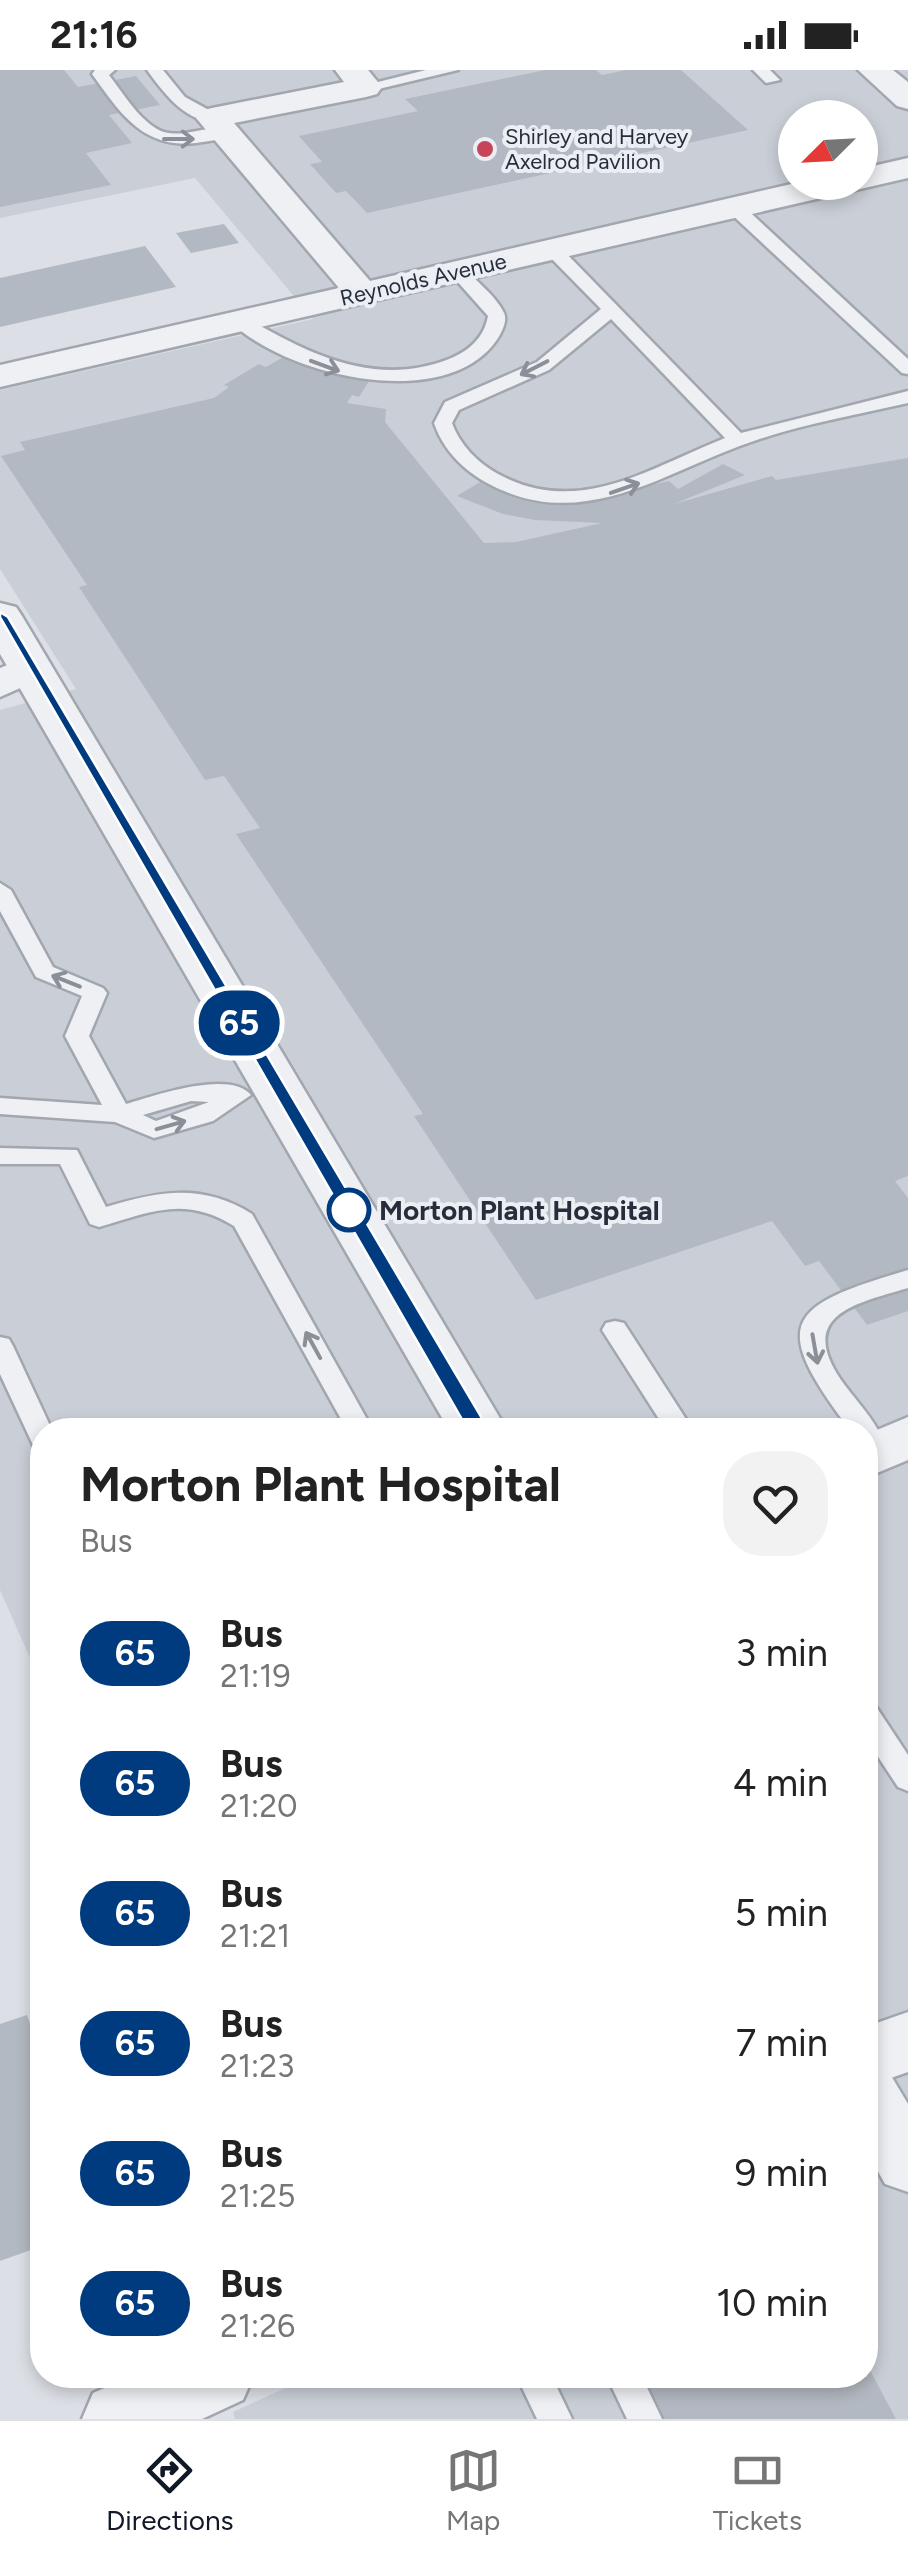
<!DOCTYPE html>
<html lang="en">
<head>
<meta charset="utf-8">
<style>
	:root { --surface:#fff; --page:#f2f2f2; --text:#222; --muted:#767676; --line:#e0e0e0; --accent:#111827 }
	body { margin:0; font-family:Figtree,sans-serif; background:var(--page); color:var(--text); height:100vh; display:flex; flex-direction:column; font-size:38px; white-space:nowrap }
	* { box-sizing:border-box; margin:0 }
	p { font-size:32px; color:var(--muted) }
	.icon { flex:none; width:55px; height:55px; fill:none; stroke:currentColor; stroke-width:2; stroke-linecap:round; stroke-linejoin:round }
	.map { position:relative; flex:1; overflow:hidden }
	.panel { position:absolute; left:30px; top:1348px; width:848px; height:970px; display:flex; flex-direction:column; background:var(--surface); border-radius:40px; box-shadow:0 5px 15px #0003 }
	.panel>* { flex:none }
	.badge { padding:0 20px; border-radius:32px; font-size:35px; line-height:65px }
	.needle { width:65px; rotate:246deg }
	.buttons { position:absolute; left:778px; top:30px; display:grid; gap:20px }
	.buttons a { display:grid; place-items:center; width:100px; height:100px; border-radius:50%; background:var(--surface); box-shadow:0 5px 15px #0003; font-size:50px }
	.map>.badge { position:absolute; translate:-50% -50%; box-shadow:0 0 0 5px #fff }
	.round { display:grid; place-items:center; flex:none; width:105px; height:105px; border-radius:40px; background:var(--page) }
	.summary { display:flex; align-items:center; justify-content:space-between; height:170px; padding:0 50px }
	h1 { font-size:48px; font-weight:700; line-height:75px }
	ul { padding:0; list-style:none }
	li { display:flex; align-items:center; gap:30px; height:130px; padding:0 50px }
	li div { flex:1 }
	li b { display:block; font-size:38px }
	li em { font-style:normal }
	li .badge { min-width:110px; font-weight:700; text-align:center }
	.status { display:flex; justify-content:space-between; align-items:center; height:70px; padding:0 50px; background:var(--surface); direction:ltr }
	.status svg { height:28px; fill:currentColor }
	.tabs { display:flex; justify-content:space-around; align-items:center; height:140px; border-top:2px solid var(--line); background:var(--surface); font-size:28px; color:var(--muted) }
	.tabs a { display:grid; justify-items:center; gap:5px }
	.tabs .current { color:var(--accent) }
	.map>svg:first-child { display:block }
</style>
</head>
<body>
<div class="status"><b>21:16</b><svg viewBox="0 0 49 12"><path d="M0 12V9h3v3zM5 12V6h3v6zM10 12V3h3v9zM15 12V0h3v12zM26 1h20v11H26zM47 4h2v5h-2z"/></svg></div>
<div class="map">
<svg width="908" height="2349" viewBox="0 0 908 2349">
	<rect width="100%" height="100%" fill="#dcdfe5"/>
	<path fill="#cacfd7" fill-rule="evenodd" d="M0 0H908V2349H235L233 2342 314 2305H865V1360H42V1615L0 1520V640L76 619 0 499V320L313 249 195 108 0 148ZM795 48H860V112H795Z"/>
	<path fill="#b3b9c2" d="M0 0H64L78 17 136 6 160 35 109 45 132 73 86 83 111 115 0 137Z
		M545 0H596L602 5 626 0H681L748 60 367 143 346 121 336 123 310 94 322 92 299 66 418 41 405 29Z
		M224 154 239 173 191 183 176 163Z
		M145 176 176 217 0 257V208Z
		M287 285 313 297 369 311 359 327 352 325 347 333 386 339 385 352 484 473 516 472 602 453 535 450 503 444 457 426 490 406 538 421 611 424 669 411 678 419 723 394 745 405 674 434 772 406 776 410 908 388V1106L895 1111 908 1128V1241L867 1255 819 1191 805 1196 772 1151 536 1230 414 1046 423 1044 236 764 260 758 224 706 205 710 79 517 87 515 1 386 25 380 20 372 214 328 229 317 224 315 259 294 266 297Z
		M27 1945 42 1990V2176L0 2191V1954Z
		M865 2291 896 2349H662L641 2305H865Z"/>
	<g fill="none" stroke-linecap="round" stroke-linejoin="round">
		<defs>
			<path id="service" d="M115 0 109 5C123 23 137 47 157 59 180 73 214 49 233 63 224 70 209 71 196 73 143 79 120 43 92 4L95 0Z
				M147 0H163L185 27 218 45V51C187 55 163 22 147 0Z
				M426 0H458L366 22 358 17Z
				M753 0H770L780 10 766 13Z
				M729 134H741L908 289V304L902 303 729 142Z
				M553 175 559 176 741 363 908 321V333C856 345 802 354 751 372 663 402 584 464 489 414 464 401 443 380 434 353L445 332 537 292 601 239 547 184V176ZM611 249 725 368C649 398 579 448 498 404 478 393 460 375 452 353L459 340 549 300Z
				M457 196 463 197C475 210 497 227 504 243 508 251 501 264 496 271 444 344 283 305 230 251L239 246 245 247C309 284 375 318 449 289 469 281 484 268 488 246L448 201Z
				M0 813 11 820 53 897 103 918 107 923 89 966 126 1034C153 1026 230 999 251 1025L213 1051 154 1068 115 1052 0 1044V1028L102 1035 65 966 82 926 36 907 0 841ZM191 1031 209 1032 156 1051 143 1045Z
				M0 1078 77 1080 106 1137C160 1121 202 1113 252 1144L373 1360H347L234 1156C185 1125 150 1142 99 1157L90 1154 60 1094H0Z
				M908 1200V1218C858 1233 796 1244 841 1310 853 1327 868 1342 878 1360L874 1367 865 1370V1360H850C768 1252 786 1236 908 1200Z
				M615 1251 624 1253 693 1360H666L602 1260 606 1253Z
				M0 1267 9 1269 13 1276 52 1360H42V1378L33 1375 0 1304Z
				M865 1631 875 1635 908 1685V1721L898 1717 865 1667Z
				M516 2305H551L572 2349H537Z
				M606 2305H641L662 2349H627Z"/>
			<path id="minor" d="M335 0H368L382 17 377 24 366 27 234 53 370 211 800 112H860V99L908 88V108L0 317V295L339 218 196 48 200 41 212 38 344 12Z
				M858 0H893L908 12V39L897 36Z
				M30 586 45 589 51 598 45 607 0 627V598Z
				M908 1347V1390L865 1408V1365Z
				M865 1991 887 1999 908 2034V2122L885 2114 865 2078Z"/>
			<path id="tertiary" d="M0 533 16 537 22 546 507 1360H449L0 584Z
				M908 1942V2002L865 2017V1957Z
				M134 2305H254L243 2330 202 2349H82L93 2323Z"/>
		</defs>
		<use href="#service" stroke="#a2a6af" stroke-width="5"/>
		<use href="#minor" stroke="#a2a6af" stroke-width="5"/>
		<use href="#tertiary" stroke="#a2a6af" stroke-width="5"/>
		<use href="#service" fill="#eef0f4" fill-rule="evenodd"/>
		<use href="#minor" fill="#eef0f4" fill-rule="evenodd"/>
		<use href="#tertiary" fill="#eef0f4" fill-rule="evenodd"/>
	</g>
	<defs><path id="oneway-shaft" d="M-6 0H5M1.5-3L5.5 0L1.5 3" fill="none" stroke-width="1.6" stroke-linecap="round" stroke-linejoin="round" transform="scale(2.5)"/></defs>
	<g stroke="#8a8f98">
		<use href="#oneway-shaft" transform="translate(179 69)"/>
		<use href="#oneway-shaft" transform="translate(325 296) rotate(20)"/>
		<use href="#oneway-shaft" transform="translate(534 298) rotate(153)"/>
		<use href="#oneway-shaft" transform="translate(625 418) rotate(-19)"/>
		<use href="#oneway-shaft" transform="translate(66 911) rotate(-158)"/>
		<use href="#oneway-shaft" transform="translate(171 1055) rotate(-16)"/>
		<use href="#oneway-shaft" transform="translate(313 1275) rotate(-119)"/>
		<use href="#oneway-shaft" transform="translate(815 1279) rotate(80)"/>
	</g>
	<path fill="#003b80" stroke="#fff" stroke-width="2.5" d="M0 542 8 547 486 1355 489 1360 486 1365H471L0 547Z"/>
	<circle fill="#c64558" stroke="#ebeef3" stroke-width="4" cx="485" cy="79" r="10"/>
	<circle fill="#fff" stroke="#003b80" stroke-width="5" cx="349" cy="1140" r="20"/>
	<g text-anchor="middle" stroke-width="8" stroke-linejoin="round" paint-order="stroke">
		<g font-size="22" fill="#272e3b" stroke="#ebeef3" text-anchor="start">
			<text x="505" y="74">Shirley and Harvey<tspan x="505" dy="25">Axelrod Pavilion</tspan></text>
		</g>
		<g font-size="22" fill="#272e3b" stroke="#ebeef3">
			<text transform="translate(423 209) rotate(-13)" y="8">Reynolds Avenue</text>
		</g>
		<g font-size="28" font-weight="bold" fill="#272e3b" stroke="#ebeef3" text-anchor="start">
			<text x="379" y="1150">Morton Plant Hospital</text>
		</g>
	</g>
</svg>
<div class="buttons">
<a><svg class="needle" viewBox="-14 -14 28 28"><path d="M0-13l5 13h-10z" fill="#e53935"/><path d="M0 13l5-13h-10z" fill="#767676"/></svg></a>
</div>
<b class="badge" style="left:239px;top:953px;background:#003b80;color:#fff">65</b>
<section class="panel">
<div class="summary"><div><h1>Morton Plant Hospital</h1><p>Bus</p></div><a class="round"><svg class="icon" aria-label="heart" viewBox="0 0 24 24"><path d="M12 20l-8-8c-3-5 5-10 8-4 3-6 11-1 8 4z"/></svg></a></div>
<ul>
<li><span class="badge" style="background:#003b80;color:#fff">65</span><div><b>Bus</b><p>21:19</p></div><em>3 min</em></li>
<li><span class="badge" style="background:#003b80;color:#fff">65</span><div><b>Bus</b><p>21:20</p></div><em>4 min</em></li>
<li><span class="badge" style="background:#003b80;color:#fff">65</span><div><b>Bus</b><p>21:21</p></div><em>5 min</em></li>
<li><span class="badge" style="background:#003b80;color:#fff">65</span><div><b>Bus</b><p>21:23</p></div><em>7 min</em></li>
<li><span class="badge" style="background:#003b80;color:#fff">65</span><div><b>Bus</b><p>21:25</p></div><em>9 min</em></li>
<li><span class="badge" style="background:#003b80;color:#fff">65</span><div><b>Bus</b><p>21:26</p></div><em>10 min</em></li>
</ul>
</section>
</div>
<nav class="tabs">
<a class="current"><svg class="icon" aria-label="directions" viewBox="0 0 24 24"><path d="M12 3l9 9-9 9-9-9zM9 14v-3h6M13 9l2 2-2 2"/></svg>Directions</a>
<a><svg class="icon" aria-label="map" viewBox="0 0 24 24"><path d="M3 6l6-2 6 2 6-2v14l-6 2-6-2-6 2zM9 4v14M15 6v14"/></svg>Map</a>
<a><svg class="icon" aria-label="tickets" viewBox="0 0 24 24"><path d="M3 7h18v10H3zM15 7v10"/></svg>Tickets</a>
</nav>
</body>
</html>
